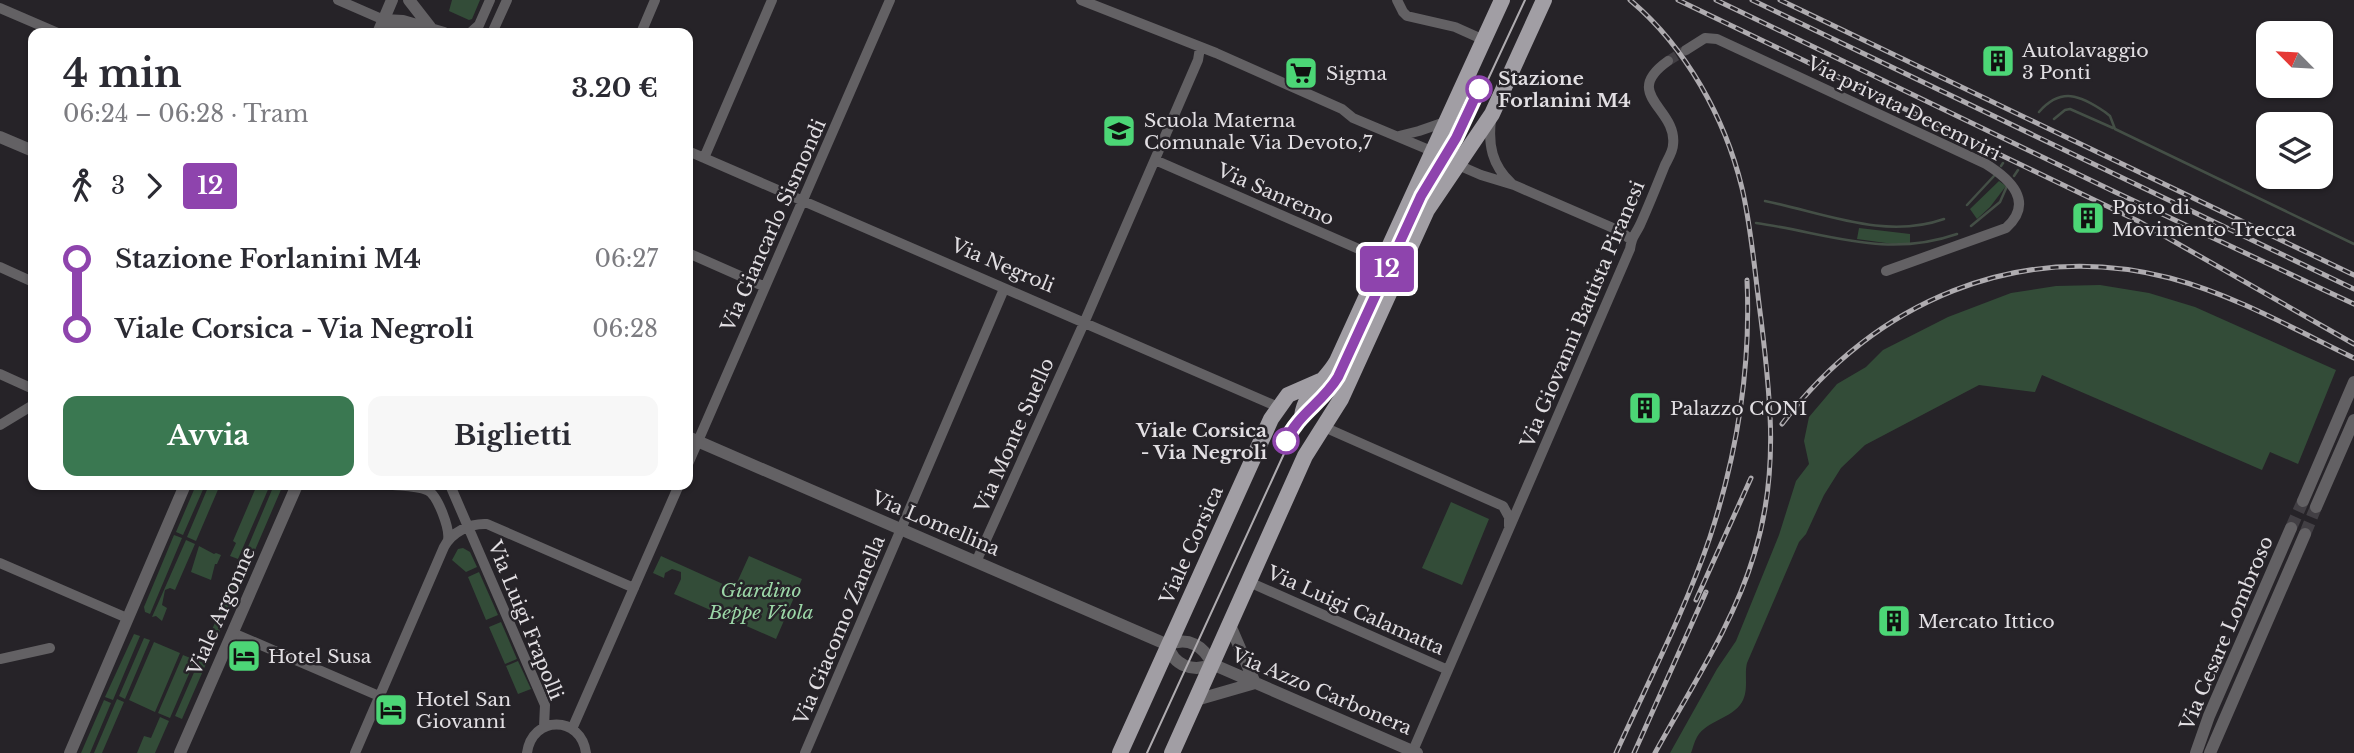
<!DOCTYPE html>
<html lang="it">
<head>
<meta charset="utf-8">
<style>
	:root { --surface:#fff; --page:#f7f7f7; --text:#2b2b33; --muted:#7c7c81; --accent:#3a7851 }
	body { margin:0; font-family:"Libre Baskerville",serif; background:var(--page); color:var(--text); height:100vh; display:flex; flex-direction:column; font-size:26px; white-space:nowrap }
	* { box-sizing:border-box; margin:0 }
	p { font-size:23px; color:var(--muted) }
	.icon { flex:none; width:38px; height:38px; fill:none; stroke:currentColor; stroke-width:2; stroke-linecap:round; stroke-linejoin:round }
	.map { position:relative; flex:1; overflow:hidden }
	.drawer { position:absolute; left:28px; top:28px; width:665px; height:462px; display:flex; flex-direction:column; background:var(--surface); border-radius:14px; box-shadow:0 2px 5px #0004 }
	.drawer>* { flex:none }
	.badge { padding:0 14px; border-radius:5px; font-size:24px; line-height:46px }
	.needle { width:46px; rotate:294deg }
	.buttons { position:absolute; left:2256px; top:21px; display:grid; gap:14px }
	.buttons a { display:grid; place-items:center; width:77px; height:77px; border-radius:14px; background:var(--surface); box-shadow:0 2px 5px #0004; font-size:35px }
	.map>.badge { position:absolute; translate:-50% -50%; box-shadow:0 0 0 4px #fff }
	.legs { display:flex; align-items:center; gap:10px; height:77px; padding:0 35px; font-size:23px }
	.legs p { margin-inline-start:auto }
	.overview { display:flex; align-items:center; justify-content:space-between; height:119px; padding:0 35px }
	h1 { font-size:38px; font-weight:700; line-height:52px }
	.primary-button { display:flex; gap:14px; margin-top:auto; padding:14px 35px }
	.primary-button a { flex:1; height:80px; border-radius:14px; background:var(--accent); color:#fff; font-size:28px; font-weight:700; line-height:80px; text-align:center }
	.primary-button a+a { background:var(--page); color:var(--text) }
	ul { padding:0 35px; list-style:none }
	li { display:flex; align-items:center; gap:24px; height:70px; font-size:26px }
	li i { display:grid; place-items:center; width:10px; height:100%; margin:0 9px; background:currentColor }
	li i::after { content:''; width:18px; height:18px; margin:-9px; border:5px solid; border-radius:50%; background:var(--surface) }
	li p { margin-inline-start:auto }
	li:first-child i { background:linear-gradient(#0000 50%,currentColor 0) }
	li:last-child i { background:linear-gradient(currentColor 50%,#0000 0) }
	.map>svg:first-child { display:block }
</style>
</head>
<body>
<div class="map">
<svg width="2354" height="753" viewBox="0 0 2354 753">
	<rect width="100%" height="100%" fill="#262328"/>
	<path fill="#334c38" d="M452 0H480L472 19 469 20 449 11Z
		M1999 181 2006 186 1990 207 1977 219 1970 209Z
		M1859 228 1910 234V243L1893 244 1857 239Z
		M2100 285 2149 293 2195 307 2336 370 2298 464 2270 452 2262 470 2042 375 2035 392 1979 385 1865 445 1841 468 1824 495 1806 534 1799 542 1747 663C1744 675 1749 690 1742 702 1732 719 1707 720 1697 737 1694 742 1693 748 1691 753H1670L1717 669 1736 641 1779 535 1796 481 1809 464 1804 441 1809 417 1837 384 1866 367 1883 350 1948 317 2011 293 2056 286Z
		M196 485H205L183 535 176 532Z
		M209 485H220L196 541 187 537Z
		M257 485H270L238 559 230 556 236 543 233 541Z
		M274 485H283L249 564 242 561Z
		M1451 502 1489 519 1462 585 1422 568Z
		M174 535 182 538 150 614 145 612 144 607Z
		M186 540 195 544 175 590 170 588 165 590 162 605 167 608 162 621 156 616 152 617Z
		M199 546 214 554 216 553 221 555 217 564H215L211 580 191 572Z
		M463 548 470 552 477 567 466 572 452 560 458 549Z
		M661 556 734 589 749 556 802 579 776 639 674 594 681 579V572L672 569 665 573 664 578 653 573Z
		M240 564 248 567 215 642 208 639Z
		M479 572 498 615 486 620 468 577Z
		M501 622 517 659 505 664 489 627Z
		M134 634 140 636 113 700 105 697Z
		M144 638 150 640 125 699 119 696Z
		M154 642 180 653 155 712 129 700Z
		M183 655 195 660 170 718 158 713Z
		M199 661 206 664 182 719 175 716Z
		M518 661 531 689 518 694 506 666Z
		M117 699 124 702 102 753H94Z
		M104 700 111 703 90 753H81Z
		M160 717 169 721 155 753H137L144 736 151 738Z"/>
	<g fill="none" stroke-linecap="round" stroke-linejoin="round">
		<path stroke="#444f46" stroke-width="2.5" d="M2039 112C2061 87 2080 95 2105 112L2110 116 2115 129 2354 244
			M2054 119 2065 110 2070 109 2113 128
			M2001 166 2003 163
			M2014 176 2018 170
			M1765 201C1824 213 1885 240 1944 219
			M1967 205 1994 176
			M1756 223C1828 233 1885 259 1957 234
			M1971 226 2000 202 2007 186"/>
		<path stroke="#423f44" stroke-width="10" stroke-dasharray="10 5" stroke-linecap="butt" d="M1668 61 1686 50"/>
		<path stroke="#423f44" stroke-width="12" stroke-dasharray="12 6" stroke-linecap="butt" d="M2291 528 2303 501
			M2305 534 2316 507"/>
		<path stroke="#636164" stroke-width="10" d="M338 0 384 20
			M1081 0 1216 53 1342 109 1353 118 1434 152
			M1397 0 1403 12 1407 16 1455 27 1484 40
			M0 8 58 33
			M470 33 479 25 490 0
			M492 33 507 0
			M641 33 655 0
			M1686 50 1705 38 1717 39 1986 164C2010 179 2035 202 2006 228L1886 271
			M1491 120C1488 145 1492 165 1511 183
			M1399 136 1419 131 1448 121
			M688 151 1278 407
			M704 158 772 0
			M1155 160 1384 260
			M1458 165 1481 175 1514 185 1620 231 1630 239
			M688 253 765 287
			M0 267 33 282
			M0 374 33 389
			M0 425 33 405
			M1324 427 1503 506 1509 517V526
			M688 464 890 0
			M393 485C403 486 417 486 427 490 438 495 450 529 448 540
			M450 485 545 705 544 727
			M976 562 1084 323 1198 60 1200 48
			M0 563 127 618
			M1249 582 1448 670
			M233 633 379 696
			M0 659 50 648
			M572 729 679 485
			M355 753 444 547C452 532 470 523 487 524L634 588
			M527 753C532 715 581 715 586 753
			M805 753 1004 289
			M1412 753 1630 249C1632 236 1634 237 1640 225 1649 205 1657 185 1665 165 1668 159 1673 151 1673 145 1678 108 1620 95 1668 61"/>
		<path stroke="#636164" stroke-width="12" d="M409 0 430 27
			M384 20 403 21 444 33
			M384 20 402 33
			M378 33 392 0
			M0 137 33 151
			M688 437 1168 645C1188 636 1204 646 1212 664
			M2303 501 2354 382
			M2316 507 2354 420
			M1230 625 1255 683
			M1168 645C1173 666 1194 673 1212 664
			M1212 664 1417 753
			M1196 700 1255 683
			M70 753 185 485
			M180 753 297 485
			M2196 753 2209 716 2291 528
			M2210 753 2305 534"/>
		<path stroke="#a19ea4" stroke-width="16" d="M1302 417C1304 393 1326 381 1337 361L1502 0
			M1120 753 1271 419 1288 395 1320 381
			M1172 753 1305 456 1341 399 1427 210 1492 114 1544 0"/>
		<path stroke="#afacb0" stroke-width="2" d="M1147 753 1293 434C1306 413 1329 401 1342 379L1424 199 1463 133 1525 0"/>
		<defs>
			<path id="rail" d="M1630 0C1686 47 1725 118 1742 188 1752 231 1755 276 1761 319 1771 401 1779 474 1754 555 1733 625 1690 689 1655 753
				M1678 0 2138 221 2354 344
				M1716 0 2113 191 2354 304
				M1752 0 2354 289
				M1780 0 2354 275
				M1782 424C1874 302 2018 239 2170 278 2234 295 2294 329 2354 358
				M1696 600 1751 478
				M1616 753C1648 682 1685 611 1710 537 1737 454 1751 367 1747 280
				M1634 753 1706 592"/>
		</defs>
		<use href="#rail" stroke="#afacb0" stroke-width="5"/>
		<use href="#rail" stroke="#262328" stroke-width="2.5" stroke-dasharray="8" stroke-linecap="butt"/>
	</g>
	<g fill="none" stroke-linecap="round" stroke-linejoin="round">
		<defs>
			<path id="line-1" d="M1286 441C1298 414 1323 402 1338 377L1421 196 1456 138 1479 89"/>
		</defs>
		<use href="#line-1" stroke="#fff" stroke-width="16"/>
		<use href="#line-1" stroke="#8e44ad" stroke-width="10"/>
	</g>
	<defs>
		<symbol id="building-square" viewBox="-11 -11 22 22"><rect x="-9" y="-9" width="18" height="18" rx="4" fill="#4cd676" stroke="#262328"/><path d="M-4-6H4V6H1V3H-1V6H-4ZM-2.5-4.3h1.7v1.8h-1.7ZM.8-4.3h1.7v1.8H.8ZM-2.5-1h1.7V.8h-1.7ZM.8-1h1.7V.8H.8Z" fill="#111"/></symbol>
		<symbol id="supermarket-square" viewBox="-11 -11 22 22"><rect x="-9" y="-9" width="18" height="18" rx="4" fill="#4cd676" stroke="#262328"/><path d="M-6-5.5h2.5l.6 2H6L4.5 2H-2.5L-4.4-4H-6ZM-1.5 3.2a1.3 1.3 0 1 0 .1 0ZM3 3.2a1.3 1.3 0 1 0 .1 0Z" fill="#111"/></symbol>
		<symbol id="school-square" viewBox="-11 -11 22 22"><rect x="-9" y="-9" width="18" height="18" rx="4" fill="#4cd676" stroke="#262328"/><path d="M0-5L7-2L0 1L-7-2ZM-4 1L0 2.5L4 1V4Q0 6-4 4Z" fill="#111"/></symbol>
		<symbol id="hotel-square" viewBox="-11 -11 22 22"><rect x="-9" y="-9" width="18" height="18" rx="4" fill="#4cd676" stroke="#262328"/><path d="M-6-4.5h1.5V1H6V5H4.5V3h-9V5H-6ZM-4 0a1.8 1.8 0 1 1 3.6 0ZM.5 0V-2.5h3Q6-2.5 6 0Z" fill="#111"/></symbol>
	</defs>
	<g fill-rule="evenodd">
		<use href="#building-square" x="1979" y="42" width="38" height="38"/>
		<use href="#supermarket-square" x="1282" y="54" width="38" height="38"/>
		<use href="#school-square" x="1100" y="112" width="38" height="38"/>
		<use href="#building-square" x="2069" y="199" width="38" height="38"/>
		<use href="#building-square" x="1626" y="389" width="38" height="38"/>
		<use href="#building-square" x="1875" y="602" width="38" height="38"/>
		<use href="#hotel-square" x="225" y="637" width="38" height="38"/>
		<use href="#hotel-square" x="372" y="691" width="38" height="38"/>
	</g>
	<g fill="#fff" stroke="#8e44ad" stroke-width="3.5">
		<circle cx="1479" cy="89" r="12"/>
		<circle cx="1286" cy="441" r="12"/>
	</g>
	<g text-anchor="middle" stroke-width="5" stroke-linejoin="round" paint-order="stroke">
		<g font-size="19" fill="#e1dee2" stroke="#262328" text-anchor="start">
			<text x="2022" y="57">Autolavaggio<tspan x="2022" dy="22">3 Ponti</tspan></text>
			<text x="1326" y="80">Sigma</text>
			<text x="1144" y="127">Scuola Materna<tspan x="1144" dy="22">Comunale Via Devoto,7</tspan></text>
			<text x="2112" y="214">Posto di<tspan x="2112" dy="22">Movimento Trecca</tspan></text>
			<text x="1670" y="415">Palazzo CONI</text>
			<text x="1918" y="628">Mercato Ittico</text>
			<text x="268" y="663">Hotel Susa</text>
			<text x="416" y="706">Hotel San<tspan x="416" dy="22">Giovanni</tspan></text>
		</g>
		<g font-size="19" font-weight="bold" fill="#e1dee2" stroke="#262328" text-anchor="start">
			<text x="1498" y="85">Stazione<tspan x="1498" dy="22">Forlanini M4</tspan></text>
			<text x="1267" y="437" text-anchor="end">Viale Corsica<tspan x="1267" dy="22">- Via Negroli</tspan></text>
		</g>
		<g font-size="19" fill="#e1dee2" stroke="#262328">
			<text transform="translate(1904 108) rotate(26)" y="7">Via privata Decemviri</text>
			<text transform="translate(1276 194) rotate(24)" y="7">Via Sanremo</text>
			<text transform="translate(773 225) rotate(-66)" y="7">Via Giancarlo Sismondi</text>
			<text transform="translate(1003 265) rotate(23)" y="7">Via Negroli</text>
			<text transform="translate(1582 314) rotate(-67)" y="7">Via Giovanni Battista Piranesi</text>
			<text transform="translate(1014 435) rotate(-66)" y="7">Via Monte Suello</text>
			<text transform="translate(936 523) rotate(23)" y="7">Via Lomellina</text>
			<text transform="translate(1191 545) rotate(-66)" y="7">Viale Corsica</text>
			<text transform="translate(1356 610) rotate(24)" y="7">Via Luigi Calamatta</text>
			<text transform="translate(221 611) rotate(-66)" y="7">Viale Argonne</text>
			<text transform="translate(526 620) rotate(68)" y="7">Via Luigi Frapolli</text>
			<text transform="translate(839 630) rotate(-67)" y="7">Via Giacomo Zanella</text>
			<text transform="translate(2226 633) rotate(-67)" y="7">Via Cesare Lombroso</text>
			<text transform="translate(1322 691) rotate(23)" y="7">Via Azzo Carbonera</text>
		</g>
		<g font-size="19" font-style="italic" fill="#9bd6a7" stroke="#262328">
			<text x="761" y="597">Giardino<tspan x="761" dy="22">Beppe Viola</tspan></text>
		</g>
	</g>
</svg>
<div class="buttons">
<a><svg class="needle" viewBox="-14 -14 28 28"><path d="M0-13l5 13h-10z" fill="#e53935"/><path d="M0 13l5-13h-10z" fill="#7c7c81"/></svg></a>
<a><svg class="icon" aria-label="layers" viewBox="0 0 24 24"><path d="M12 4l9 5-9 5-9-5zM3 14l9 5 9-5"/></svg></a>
</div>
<b class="badge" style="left:1387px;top:269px;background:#8e44ad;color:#fff">12</b>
<section class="drawer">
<div class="overview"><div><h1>4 min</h1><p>06:24 – 06:28 · Tram</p></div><b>3.20 €</b></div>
<div class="legs"><svg class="icon" aria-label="walk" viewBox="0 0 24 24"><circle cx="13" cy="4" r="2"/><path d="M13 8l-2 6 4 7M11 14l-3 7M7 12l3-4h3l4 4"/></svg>3<svg class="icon" aria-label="forward" viewBox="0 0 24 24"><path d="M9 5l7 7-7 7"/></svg><b class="badge" style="background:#8e44ad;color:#fff">12</b></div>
<ul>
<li><i style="color:#8e44ad"></i><b>Stazione Forlanini M4</b><p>06:27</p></li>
<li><i style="color:#8e44ad"></i><b>Viale Corsica - Via Negroli</b><p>06:28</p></li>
</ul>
<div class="primary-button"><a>Avvia</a><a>Biglietti</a></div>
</section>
</div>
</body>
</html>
